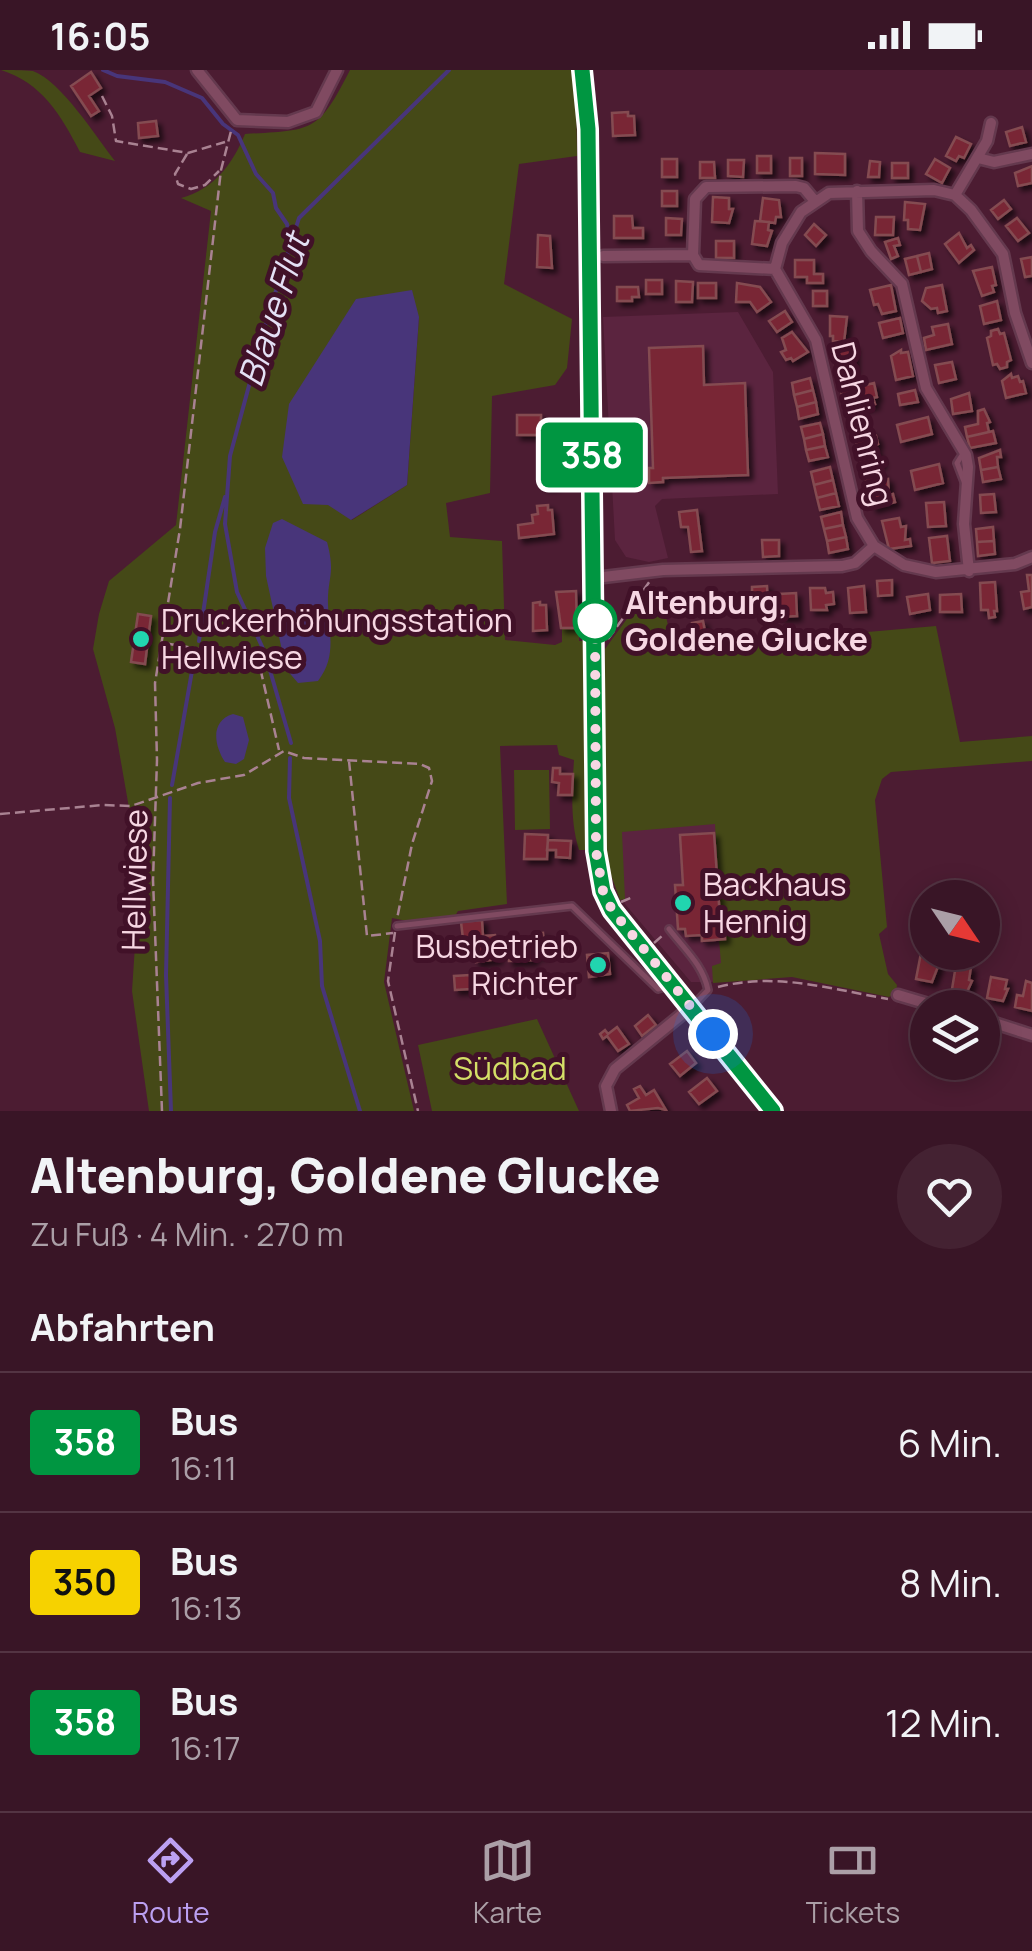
<!DOCTYPE html>
<html lang="de">
<head>
<meta charset="utf-8">
<style>
	:root { --surface:#391526; --page:#442232; --text:#f1f3f6; --muted:#ab9fa7; --line:#533443; --accent:#bca0f2 }
	body { margin:0; font-family:Manrope,sans-serif; background:var(--page); color:var(--text); height:100vh; display:flex; flex-direction:column; font-size:38px; white-space:nowrap }
	* { box-sizing:border-box; margin:0 }
	p { font-size:32px; color:var(--muted) }
	.icon { flex:none; width:55px; height:55px; fill:none; stroke:currentColor; stroke-width:2; stroke-linecap:round; stroke-linejoin:round }
	.map { position:relative; height:1041px; overflow:hidden }
	.drawer { display:flex; flex-direction:column; background:var(--surface); flex:1 }
	.drawer>* { flex:none }
	.badge { padding:0 20px; border-radius:8px; font-size:35px; line-height:65px }
	.needle { width:65px; rotate:125deg }
	.tools { position:absolute; left:910px; top:810px; display:grid; gap:20px }
	.tools a { display:grid; place-items:center; width:90px; height:90px; border-radius:50%; background:var(--surface); box-shadow:0 5px 25px #0003,0 0 0 2px var(--line); font-size:50px }
	.you { position:absolute; width:50px; height:50px; margin:-25px; border:8px solid #fff; border-radius:50%; background:#1a73e8; box-shadow:0 0 0 15px #1a73e833 }
	.map>.badge { position:absolute; translate:-50% -50%; box-shadow:0 0 0 5px #fff }
	h2 { padding:0 30px; font-size:38px; line-height:90px }
	.round { display:grid; place-items:center; flex:none; width:105px; height:105px; border-radius:52px; background:var(--page) }
	.overview { display:flex; align-items:center; justify-content:space-between; height:170px; padding:0 30px }
	h1 { font-size:48px; font-weight:800; line-height:75px }
	ul { padding:0; list-style:none }
	li { display:flex; align-items:center; gap:30px; height:140px; padding:0 30px; border-top:2px solid var(--line) }
	li div { flex:1 }
	li b { display:block; font-size:38px }
	li em { font-style:normal }
	li .badge { min-width:110px; font-weight:700; text-align:center }
	.status { display:flex; justify-content:space-between; align-items:center; height:70px; padding:0 50px; background:var(--surface); direction:ltr }
	.status svg { height:28px; fill:currentColor }
	.menu { display:flex; justify-content:space-around; align-items:center; height:140px; border-top:2px solid var(--line); background:var(--surface); font-size:28px; color:var(--muted) }
	.menu a { display:grid; justify-items:center; gap:5px }
	.menu .current { color:var(--accent) }
	.map>svg:first-child { display:block }
</style>
</head>
<body>
<div class="status"><b>16:05</b><svg viewBox="0 0 49 12"><path d="M0 12V9h3v3zM5 12V6h3v6zM10 12V3h3v9zM15 12V0h3v12zM26 1h20v11H26zM47 4h2v5h-2z"/></svg></div>
<div class="map">
<svg width="1032" height="1041" viewBox="0 0 1032 1041">
	<defs>
		<filter id="shadow"><feDropShadow dx="4.5" dy="4.5" stdDeviation="2.5" flood-color="#0009"/></filter>
	</defs>
	<rect width="100%" height="100%" fill="#4c1c32"/>
	<path fill="#5b243f" d="M738 242 773 302 778 424 662 429 655 436 668 488 649 492 626 487 615 470 603 247Z
		M716 747 725 906 712 912H691L625 834 616 816 612 748Z"/>
	<path fill="#454917" fill-rule="evenodd" d="M1 0C10 0 25 0 33 1 61 11 97 68 115 91L80 82C61 45 42 13 1 0Z
		M350 0H572L576 17 577 86 519 94 504 214 572 249 567 298 555 315 492 326 490 423 446 433 450 467 502 471 505 570 555 575 562 572V558H579V571H586L587 780H579C570 751 572 720 574 690L559 685 557 675 500 676 507 834 458 841 455 846 407 851 392 848 384 912 414 1041H149L132 921 139 815 132 755 115 658 93 579 99 544 109 511 176 455 211 141 181 128C214 119 232 95 245 64 313 60 318 63 350 0ZM419 247 407 415 352 450 328 434Z
		M650 517 660 518 673 579 936 556 960 672 1032 666V691L891 702 882 709 875 730 887 857 879 864 888 904 897 915 896 923 889 927 792 907 713 913 712 896 721 893 719 870 725 868 724 848H720L715 754 622 762 625 829 620 830 605 788V579Z
		M514 700H549L550 759 515 760Z
		M537 949 579 1041H432L418 975Z"/>
	<path fill="#48357a" d="M412 220 419 247 407 415 351 450 328 435 303 434 282 387 289 334 356 229Z
		M282 449 327 472C336 505 327 507 328 535 329 564 337 586 318 611L298 613 286 599 266 506 265 478 273 453Z
		M233 644 243 647 249 670 244 689 236 694 225 692C214 675 210 651 233 644Z"/>
	<g fill="none" stroke-linecap="round" stroke-linejoin="round">
		<path stroke="#48357a" stroke-width="4" d="M103 0 117 6 165 12 202 28 223 54 238 65 256 104 273 123 276 138 287 154 289 164
			M199 571 215 462 225 427
			M291 673 265 583 237 522 225 454 230 386 267 249 299 148 449 0
			M290 688 289 728 320 871 322 916 360 1041
			M172 715 195 584
			M170 728 166 905 171 1041"/>
	</g>
	<path fill="#792736" stroke="#844b51" stroke-width="2.5" filter="url(#shadow)" d="M91 2 101 18 89 26 99 41 91 46 71 16Z
		M628 42V46H634L635 65 613 66 612 43Z
		M156 51 158 66 139 68 138 53Z
		M1022 57 1026 72 1010 76 1006 62Z
		M956 67 971 74 964 88 959 86 956 91 946 86Z
		M815 83 845 84V105L815 104Z
		M757 86H771V103H757Z
		M790 88H802V106H790Z
		M662 89H677V107H662Z
		M935 89 950 98 942 113 926 104Z
		M728 90H744L743 107 728 106Z
		M870 91 880 92 879 107H868Z
		M700 92H714L715 108H700Z
		M892 93H908V108H892Z
		M1032 96V113L1018 116 1015 103Z
		M662 121H677V136H662Z
		M713 127 729 128V139H733L729 153 712 152Z
		M763 128 779 130 781 147H776L775 153 760 151Z
		M1004 130 1011 139 998 149 991 140Z
		M905 132 925 134 920 160 908 159V150H904Z
		M614 146H632L633 158H643V168H614Z
		M876 147H894L893 165H875Z
		M666 148 682 149 681 165H666Z
		M1017 148 1029 163 1018 171 1006 156Z
		M755 151 769 152 768 160 772 161 767 176 752 174Z
		M814 154 826 165 816 176 805 165Z
		M959 163 967 178 971 175 974 180 959 193 945 174Z
		M538 165 550 166 552 198 537 197Z
		M898 168 900 175 894 176 898 186 891 189 885 172Z
		M716 171H734V188H716Z
		M929 183 932 199 921 202 917 186Z
		M917 186 921 202 909 205 905 189Z
		M1032 187V206L1025 207 1021 189Z
		M795 190H814V204H823V213H807V207H795Z
		M992 197 996 215 992 216 994 222 982 226 973 201Z
		M646 210H662V224H646Z
		M676 211 693 212 692 232H676Z
		M698 213H716V228H698Z
		M737 213 760 217 771 232 757 242 750 232H736Z
		M891 215 896 241 882 244 878 234 874 235 870 220Z
		M942 215 947 241 938 243 937 238 931 239 922 231 926 218Z
		M617 217H638L639 227H632V231H617Z
		M813 221H827V236H813Z
		M997 231 1001 250 984 254 980 236Z
		M785 241 792 252 777 262 769 251Z
		M830 246 847 247 844 272 833 271V266H830Z
		M900 248 903 263 883 268 879 253Z
		M948 254 952 274 926 280 924 268 934 265 932 257Z
		M998 259 1000 264 1004 263 1011 290 1007 292V297L1000 299 997 294 993 295 987 268 991 266V261Z
		M792 262 808 282 793 291 791 288 786 290 781 282 786 280 782 268Z
		M835 275H854V300H839V294H835Z
		M703 276 704 315 745 313 748 405 663 408V412L649 413V398H653L649 278Z
		M901 280V283L908 282 913 306 896 310 891 286Z
		M952 292 956 309 939 313 935 295Z
		M1011 304 1012 308 1018 306 1020 312 1023 311 1026 323 1006 328 1002 311Z
		M810 308 813 320 794 325 792 313Z
		M874 313 877 327 873 328 875 334 846 341 841 321Z
		M813 320 816 332 797 337 794 325Z
		M915 320 918 332 900 335 898 324Z
		M969 323 972 341 953 344 951 329Z
		M816 332 818 344 799 349 797 337Z
		M984 339 990 352 987 353 989 362 967 367 965 357 978 354V341Z
		M517 345H541V365H517Z
		M928 347 932 364 901 372 897 355Z
		M820 353 823 364 804 369 801 357Z
		M871 361 872 367 876 366 878 374 874 375 882 393 863 403 854 364Z
		M993 361 996 373 970 378 967 367Z
		M823 364 825 376 806 380 804 369Z
		M825 376 828 387 809 391 806 380Z
		M1000 380 1001 387H997L998 397 981 400 979 388Z
		M552 388 555 415 543 416 540 390Z
		M939 394 943 413 915 420 911 401Z
		M830 397 833 410 814 415 811 402Z
		M998 397 1001 409 983 412 981 400Z
		M882 403 884 410 888 409 889 425 893 424 895 432 873 438 865 407Z
		M833 410 836 423 817 428 814 415Z
		M836 423 839 436 820 440 817 428Z
		M994 424 996 442 981 443 980 425Z
		M944 432 946 456 928 457 926 433Z
		M548 435V440H552L554 464 519 468 518 455 533 453 532 445 538 444 537 436Z
		M697 440 702 481 691 482 688 457H681L679 442Z
		M841 442 843 455 824 459 821 447Z
		M899 448 901 457 906 456 905 470 910 469 911 476 889 479 882 451Z
		M843 455 846 467 827 471 824 459Z
		M993 457 994 471 977 472 976 459Z
		M947 466 950 491 932 493 929 468Z
		M846 467 848 479 829 483 827 471Z
		M762 470H779V486L763 487Z
		M994 471 995 484 978 486 977 472Z
		M1027 505H1032V537L1024 539 1021 522 1029 521Z
		M892 510V525L878 526 877 511Z
		M995 512 997 541H994L995 547 989 548 988 540H981L980 513Z
		M767 516 768 537 752 538V517Z
		M864 516 866 542 850 543 848 518Z
		M810 518H825L826 523 833 522 834 534 826 535 827 540H811Z
		M576 521 577 558H561L556 522Z
		M796 523 797 546 781 547 779 524Z
		M928 524 930 540 910 544 907 527Z
		M961 524 962 542H940V525Z
		M703 525 704 538H691L690 526Z
		M540 532V535H546L547 560 533 561V533Z
		M138 544 151 546 145 594 131 592Z
		M703 551 706 566 694 568 692 553Z
		M553 698H560V704H573L572 725H558L559 713 552 712Z
		M714 763 720 848 724 847 725 869 702 871V865L686 866 685 859H678L675 815H683L680 765Z
		M525 764 548 765 547 789H524Z
		M548 770 571 771 570 788 556 787V780H547Z
		M482 850 483 866 463 869 461 852Z
		M543 863 545 884 533 885V890L509 891V884L522 883V876L530 875 534 864Z
		M495 865 498 889 476 892 473 867Z
		M608 883 610 904 589 907 587 885Z
		M921 883 937 886 935 894H939L932 912 916 909Z
		M956 895 971 897 969 910 972 911 967 922 952 919Z
		M470 905 471 919 455 920 454 906Z
		M991 907 1007 910 1005 919H1008L1003 931 987 928Z
		M1026 911 1032 913V941L1015 937 1017 925 1023 926Z
		M648 945 656 955 642 966 635 956Z
		M617 957 629 974 618 981 607 966 603 969 600 964 605 960 608 964Z
		M687 981 696 993 680 1006 670 994Z
		M707 1008 717 1021 699 1034 689 1022Z
		M640 1016 646 1025 654 1020 666 1040 658 1038 630 1041 627 1035 639 1028 634 1019Z"/>
	<g fill="none" stroke-linecap="round" stroke-linejoin="round">
		<defs>
			<path id="service" d="M964 382 957 393 965 414
				M397 856 572 836 658 919 668 916
				M669 859C685 880 703 895 708 920L692 937"/>
			<path id="minor" d="M197 0 237 50 288 52 316 42 337 0
				M978 88 994 92 1032 84
				M857 121 858 161 871 181 902 214 926 318 966 385 968 397 964 454 969 501
				M955 125 987 71 991 53
				M603 186 693 185
				M775 199 699 195 693 185 695 129 706 117 796 116 804 118 814 130
				M1032 293 1015 243 1003 184 971 140 955 125 934 120 829 123 801 142 782 173 775 199 816 270 857 448 874 476 904 495 936 502 1015 494 1032 487
				M595 508 663 500 842 496 855 493 874 476
				M898 925 942 938
				M982 949 1032 965
				M611 1041 606 1016 615 999 691 937"/>
			<path id="secondary" d="M582 0 588 59 596 781 603 821 612 840 773 1041"/>
		</defs>
		<use href="#service" stroke="#64394e" stroke-width="10"/>
		<use href="#minor" stroke="#64394e" stroke-width="15"/>
		<use href="#secondary" stroke="#64394e" stroke-width="19"/>
		<path stroke="#a98292" stroke-width="2.5" stroke-dasharray="10 5" stroke-linecap="butt" d="M102 26 112 46 116 71 188 83 225 72
			M187 84 175 104 178 114 191 119 205 115 219 101
			M608 569 650 511
			M164 573 199 579 230 580 259 593 279 680
			M349 691 367 866 393 863
			M0 744 103 735 131 736 198 713 244 705 284 681 304 688 420 694 429 698 432 711 412 774 397 849
			M621 832 633 827
			M395 862 388 911 418 1041
			M654 873 662 866
			M718 917C777 902 830 919 888 929
			M162 1041 153 810 157 690 155 613 180 459 221 100 231 61"/>
		<use href="#service" stroke="#804a61" stroke-width="5"/>
		<use href="#minor" stroke="#804a61" stroke-width="10"/>
		<use href="#secondary" stroke="#766b89" stroke-width="14"/>
	</g>
	<g fill="none" stroke-linecap="round" stroke-linejoin="round">
		<defs>
			<path id="line" d="M582 0 588 59 596 781 603 821 612 840 773 1041"/>
		</defs>
		<use href="#line" stroke="#fff" stroke-width="22"/>
		<use href="#line" stroke="#009641" stroke-width="15"/>
		<path stroke="#f7d7e3" stroke-width="10" stroke-dasharray="0 18" d="M595 551 596 781 603 821 612 840 713 964"/>
	</g>
	<circle fill="#fff" stroke="#009641" stroke-width="5" cx="595" cy="551" r="20"/>
	<g fill="#21d5af" stroke="#411128" stroke-width="4">
		<circle cx="141" cy="569" r="10"/>
		<circle cx="683" cy="833" r="10"/>
		<circle cx="598" cy="895" r="10"/>
	</g>
	<g text-anchor="middle" stroke-width="10" stroke-linejoin="round" paint-order="stroke">
		<g font-size="32" fill="#f7d7e3" stroke="#411128">
			<text transform="translate(862 354) rotate(76)" y="11">Dahlienring</text>
			<text transform="translate(135 810) rotate(-89)" y="11">Hellwiese</text>
		</g>
		<g font-size="32" font-weight="bold" fill="#f7d7e3" stroke="#411128" text-anchor="start">
			<text x="625" y="544">Altenburg,<tspan x="625" dy="37">Goldene Glucke</tspan></text>
		</g>
		<g font-size="32" fill="#f7d7e3" stroke="#411128" text-anchor="start">
			<text x="161" y="562">Druckerhöhungsstation<tspan x="161" dy="37">Hellwiese</tspan></text>
			<text x="703" y="826">Backhaus<tspan x="703" dy="37">Hennig</tspan></text>
			<text x="578" y="888" text-anchor="end">Busbetrieb<tspan x="578" dy="37">Richter</tspan></text>
		</g>
		<g font-size="32" fill="#d4df67" stroke="#411128">
			<text x="510" y="1010">Südbad</text>
		</g>
		<g font-size="35" font-style="italic" fill="#e4e0f5" stroke="#411128">
			<text transform="translate(274 240) rotate(-72)" y="12">Blaue Flut</text>
		</g>
	</g>
</svg>
<div class="tools">
<a><svg class="needle" viewBox="-14 -14 28 28"><path d="M0-13l5 13h-10z" fill="#e53935"/><path d="M0 13l5-13h-10z" fill="#ab9fa7"/></svg></a>
<a><svg class="icon" aria-label="layers" viewBox="0 0 24 24"><path d="M12 4l9 5-9 5-9-5zM3 14l9 5 9-5"/></svg></a>
</div>
<div class="you" style="left:713px;top:964px"></div>
<b class="badge" style="left:592px;top:385px;background:#009641;color:#fff">358</b>
</div>
<section class="drawer">
<div class="overview"><div><h1>Altenburg, Goldene Glucke</h1><p>Zu Fuß · 4 Min. · 270 m</p></div><a class="round"><svg class="icon" aria-label="heart" viewBox="0 0 24 24"><path d="M12 20l-8-8c-3-5 5-10 8-4 3-6 11-1 8 4z"/></svg></a></div>
<h2>Abfahrten</h2>
<ul>
<li><span class="badge" style="background:#009641;color:#fff">358</span><div><b>Bus</b><p>16:11</p></div><em>6 Min.</em></li>
<li><span class="badge" style="background:#f6d200;color:#111">350</span><div><b>Bus</b><p>16:13</p></div><em>8 Min.</em></li>
<li><span class="badge" style="background:#009641;color:#fff">358</span><div><b>Bus</b><p>16:17</p></div><em>12 Min.</em></li>
</ul>
</section>
<nav class="menu">
<a class="current"><svg class="icon" aria-label="directions" viewBox="0 0 24 24"><path d="M12 3l9 9-9 9-9-9zM9 14v-3h6M13 9l2 2-2 2"/></svg>Route</a>
<a><svg class="icon" aria-label="map" viewBox="0 0 24 24"><path d="M3 6l6-2 6 2 6-2v14l-6 2-6-2-6 2zM9 4v14M15 6v14"/></svg>Karte</a>
<a><svg class="icon" aria-label="tickets" viewBox="0 0 24 24"><path d="M3 7h18v10H3zM15 7v10"/></svg>Tickets</a>
</nav>
</body>
</html>
